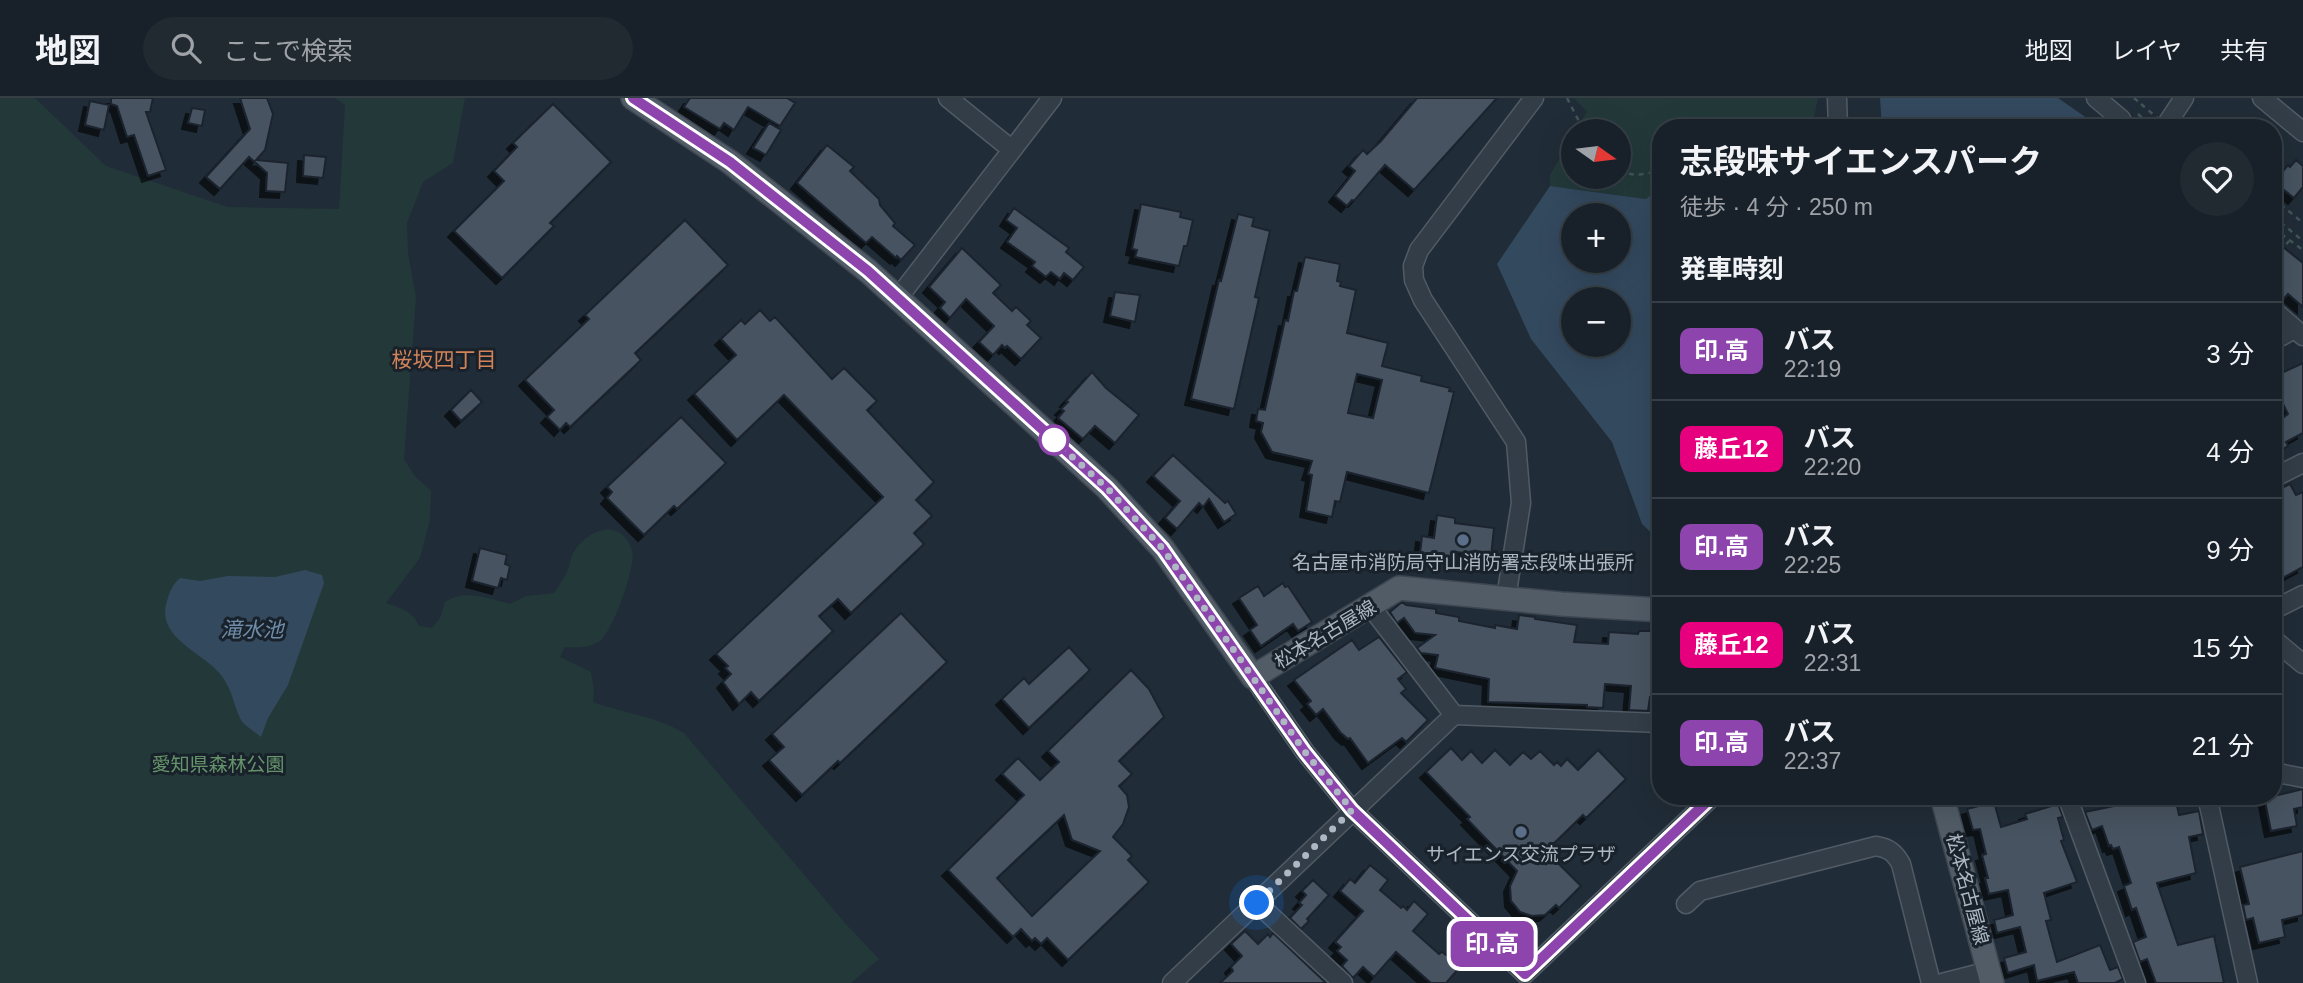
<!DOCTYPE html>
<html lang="ja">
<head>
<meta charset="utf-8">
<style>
	:root { --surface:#182129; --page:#212931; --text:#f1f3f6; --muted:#9fa3a8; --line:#363e46 }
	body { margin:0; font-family:Helvetica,"Noto Sans JP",sans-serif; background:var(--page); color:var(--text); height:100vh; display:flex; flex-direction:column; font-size:26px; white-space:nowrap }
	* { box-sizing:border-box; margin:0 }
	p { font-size:23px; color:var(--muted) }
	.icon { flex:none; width:38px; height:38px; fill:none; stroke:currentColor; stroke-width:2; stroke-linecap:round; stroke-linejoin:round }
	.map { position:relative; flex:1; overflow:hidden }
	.drawer { position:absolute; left:1652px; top:21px; width:630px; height:686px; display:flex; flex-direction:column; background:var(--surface); border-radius:28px; box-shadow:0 7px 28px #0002,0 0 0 2px var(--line) }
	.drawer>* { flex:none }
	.badge { padding:0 14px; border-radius:10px; font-size:24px; line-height:46px }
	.needle { width:46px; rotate:104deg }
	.tools { position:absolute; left:1561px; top:21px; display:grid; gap:14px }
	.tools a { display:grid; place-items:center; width:70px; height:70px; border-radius:50%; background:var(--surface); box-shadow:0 7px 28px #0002,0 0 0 2px var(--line); font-size:35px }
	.you { position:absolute; width:35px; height:35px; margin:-18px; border:5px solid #fff; border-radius:50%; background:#1a73e8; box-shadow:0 0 0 10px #1a73e833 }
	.map>.badge { position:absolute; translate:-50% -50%; box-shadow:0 0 0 4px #fff }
	h2 { padding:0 28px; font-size:26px; line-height:63px }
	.round { display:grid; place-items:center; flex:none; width:74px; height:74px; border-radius:37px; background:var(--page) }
	.head { display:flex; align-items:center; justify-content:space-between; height:119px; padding:0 28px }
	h1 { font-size:33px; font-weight:700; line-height:52px }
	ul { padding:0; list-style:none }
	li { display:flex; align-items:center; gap:21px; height:98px; padding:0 28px; border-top:2px solid var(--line) }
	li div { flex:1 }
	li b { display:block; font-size:26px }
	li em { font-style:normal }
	li .badge { min-width:77px; font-weight:700; text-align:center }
	header { display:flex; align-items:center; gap:42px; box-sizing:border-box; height:98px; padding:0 35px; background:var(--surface); border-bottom:2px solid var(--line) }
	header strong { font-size:33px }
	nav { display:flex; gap:38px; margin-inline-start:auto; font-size:24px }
	.search { width:490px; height:63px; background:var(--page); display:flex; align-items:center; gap:18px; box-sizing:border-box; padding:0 24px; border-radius:38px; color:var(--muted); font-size:26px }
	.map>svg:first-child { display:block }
</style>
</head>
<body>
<header>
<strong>地図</strong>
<div class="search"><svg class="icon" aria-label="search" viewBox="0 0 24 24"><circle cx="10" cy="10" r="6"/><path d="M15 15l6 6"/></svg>ここで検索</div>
<nav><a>地図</a><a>レイヤ</a><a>共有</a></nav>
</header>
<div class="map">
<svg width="2303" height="885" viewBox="0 0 2303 885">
	<defs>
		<filter id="shadow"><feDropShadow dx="-6" dy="6" stdDeviation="0" flood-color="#0009"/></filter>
	</defs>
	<rect width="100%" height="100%" fill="#202c37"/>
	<path fill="#233939" d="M0 0H35L106 68 228 109 339 111 345 7 335 0H465L453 65 423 84 407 125 408 155 416 199 404 361 414 377 431 393 430 422 420 460 386 505C400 510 413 513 419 528L432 530 440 520 445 504C466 491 486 500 510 506L526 498 554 495C559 488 564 480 568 472 570 465 571 458 575 452 590 430 621 420 632 452 637 467 613 532 601 542 591 550 576 550 565 549L560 559 591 574 594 593 593 604C623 615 656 618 684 635L845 825 879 861 851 885H0Z
		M1574 0H1818L1812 30H1661V89L1646 101 1550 88V77L1573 37V79H1619V33H1575L1587 14Z"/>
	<path fill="#33495e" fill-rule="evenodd" d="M1880 0H2058L2094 25 2090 30H1882Z
		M1550 88 1646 101 1661 89V444L1642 426 1612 344 1531 241 1497 166ZM1619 117V163H1573V117ZM1573 201H1619V247H1573Z
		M305 472 322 477 324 485 288 587 268 620 261 639C256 634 244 628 241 622 233 606 233 593 221 577 203 554 155 540 167 503 170 493 172 487 180 480L200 483 228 478 275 479Z"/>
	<path fill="#465361" stroke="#1b242e" stroke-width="2" fill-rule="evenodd" filter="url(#shadow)" d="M111 0H153L150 14H146L166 72 148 78 134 37 127 39 117 8 111 6Z
		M240 0H267L273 16 265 52 256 62 288 65 285 94 266 93 267 75 249 59 220 91 206 79 250 31Z
		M690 0H787L795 5 780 28 748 9 734 32 724 25 720 31 684 9Z
		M1417 0H1497L1414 92 1385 67 1354 103 1352 102 1347 108 1335 98 1355 73 1349 68 1363 52 1367 56 1381 43Z
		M90 3 109 7 104 32 85 27Z
		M553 6 611 64 550 125 554 128 502 180 454 133 504 83 494 73 517 49 513 45Z
		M192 10 205 12 202 28 188 25Z
		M769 25 781 32 766 57 753 50Z
		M827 47 854 69 850 73 879 101 880 107 895 125 893 128 915 147 901 162 897 158 896 160 872 139 866 145 797 85Z
		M304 57 326 59 323 80 303 78Z
		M2296 62 2303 68V89L2294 100 2274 84 2288 67 2290 69Z
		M1141 106 1181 114 1180 119 1193 122 1187 148H1184L1179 168 1135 159 1137 152 1132 151Z
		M1014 110 1069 150 1066 154 1084 169 1073 182 1064 175 1060 181 1051 174 1046 179 1032 168 1035 164 1007 144 1017 130 1006 122Z
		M1238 116 1254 120 1252 128 1270 133 1255 199 1259 200 1234 311 1191 301 1219 182 1221 183Z
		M685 122 728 167 635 255 641 262 570 329 566 325 560 332 547 319 554 312 525 282 589 221 585 217Z
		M2273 141 2303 165V209L2288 196 2281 204 2273 201Z
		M962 150 1001 187 993 195 1012 213 1016 209 1031 223 1027 227 1041 240 1021 261 1007 248 1005 250 1002 247 993 257 979 244 994 228 966 201 950 220 940 210 945 204 929 189Z
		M1305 159 1340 166 1337 183 1341 184 1340 188 1356 192 1347 235 1388 245 1382 268 1422 278 1421 283 1450 290 1449 293 1454 294 1429 395 1347 374 1340 404 1335 403 1332 419 1306 413 1312 377 1308 376 1312 363 1272 354 1261 334 1263 325 1256 323 1258 311 1265 312 1285 222 1288 223 1294 193H1297ZM1357 276 1382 282 1373 320 1348 315Z
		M1115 194 1140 197 1135 224 1110 218Z
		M760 212 770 223 775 219 832 281 844 270 877 303 867 312 934 384 916 402 932 418 914 435 924 446 851 515 838 501 819 518 833 533 759 603 751 594 739 606 723 584 731 576 725 570 728 568 716 556 883 399 784 297 737 342 694 296 736 257 721 241 741 222 745 226Z
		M2303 265V335L2286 344 2288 348 2273 357V321L2276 325 2288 316 2273 286V279Z
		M1092 274 1106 290 1139 317 1115 345 1095 328 1083 341 1058 320 1064 313 1061 311 1068 304 1066 303Z
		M471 292 482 304 461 323 451 312Z
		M681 319 726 365 677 411 674 408 644 437 607 400 612 394 607 389Z
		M1173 357 1225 405 1228 403 1236 416 1224 424 1209 401 1203 409 1199 405 1177 431 1165 420 1180 403 1153 378Z
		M2290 386 2296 397 2303 394V469L2273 485V394Z
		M1437 417 1455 420V425L1494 430 1491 458 1457 454V460L1420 456 1422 438 1434 440Z
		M480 450 507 457 505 466 510 468 507 482 501 480 498 490 472 483Z
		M1283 485 1285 489 1288 488 1312 524 1298 533 1293 526 1261 548 1250 532 1257 527 1239 500 1258 488 1264 498Z
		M1402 504 1406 507 1436 511V515L1459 519V523L1495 530V527L1517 531 1519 517 1535 519V521L1577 527 1574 544 1608 546 1609 534 1638 536 1639 533H1661L1659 600 1650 599 1648 613 1629 612 1631 588 1605 586 1603 610 1587 609V607L1488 604 1489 581 1435 570 1438 557 1421 555 1417 550 1435 537 1415 535 1404 520 1397 525 1390 514Z
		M901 515 947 564 840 665 838 663 802 697 769 662 784 649 772 636Z
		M1379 539 1407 574 1398 581 1406 591 1401 595 1428 622 1406 644 1402 640 1368 665 1350 640 1348 641 1341 635 1323 611 1316 617 1307 606 1311 603 1294 582 1352 542 1359 552Z
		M1069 549 1090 572 1029 630 1002 601 1024 580 1029 586Z
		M1131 572 1149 591 1164 619 1119 663 1132 676 1119 688 1127 697 1129 709 1123 726 1113 739 1132 758 1128 762 1149 784 1068 862 1047 840 1041 846 1035 840 1032 843 1021 831 1013 839 948 772 1024 697 1002 676 1018 660 1040 682 1059 664 1048 653ZM1064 717 1072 742 1100 753 1032 818 997 780Z
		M1451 650 1462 662 1471 653 1482 665 1495 652 1510 667 1523 654 1531 661 1540 653 1554 667 1557 664 1561 668 1567 661 1578 672 1598 652 1626 681 1586 720 1583 717 1546 753 1581 788 1559 810 1556 807 1545 817 1532 818 1520 814 1511 803 1510 788 1517 773 1467 721 1470 719 1426 674Z
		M2303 691V709L2294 711 2297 728 2271 733 2264 698H2274Z
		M2162 698H2175L2179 717 2199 713 2203 736 2189 739 2196 775 2157 785 2178 847 2214 838 2224 885H2156L2147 861 2140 864 2133 844 2146 839 2136 810 2132 812 2124 788 2131 785 2119 749 2113 751 2111 747 2109 748 2102 728 2092 732 2085 714Z
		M1994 704 2001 729 2027 721 2025 716 2058 706 2063 719 2058 720 2064 742 2061 743 2077 784 2044 795 2051 822 2046 823 2057 864 2100 847 2110 872 2118 869 2123 881 2115 885H2078L2074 874 2037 883 2034 867 2008 875 2004 860 2026 854 2020 829 1997 835 1994 822 2013 817 2008 792 1989 796 1985 780H1988L1982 757 1986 756 1980 731 1973 732 1967 711Z
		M2303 753V817L2282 822 2285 839 2259 845 2253 820 2246 822 2243 807 2249 806 2240 769Z
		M1370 767 1388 782 1380 792 1401 810 1403 808 1407 812 1414 803 1428 816 1413 833 1439 856 1442 854 1461 868 1446 885H1431L1396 854 1374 879 1363 869 1353 880 1342 868 1347 862 1337 853 1341 849 1335 844 1363 813 1340 793 1350 781 1355 785Z
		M1313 782 1329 797 1307 821 1309 823 1301 831 1290 820 1302 807 1299 805 1306 797 1302 793Z
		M1245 833 1258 846 1268 836 1270 839 1273 835 1326 885H1220L1233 873 1231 869 1242 858 1231 846Z"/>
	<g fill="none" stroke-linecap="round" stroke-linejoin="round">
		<defs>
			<path id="minor" d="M948 0 1011 51
				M1837 0 1838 30
				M2096 0 2121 21 2125 30
				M2262 0 2303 34
				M2164 30 2184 0
				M898 200 1052 0
				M2273 212 2303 238
				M2273 243 2294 231
				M2273 380 2303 365
				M1506 500 1521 405 1516 344 1423 202 1414 182 1413 168 1419 152 1534 0
				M1371 509 1454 617
				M2273 512 2303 497
				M2273 541 2303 566
				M1253 579 1305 654 1352 712 1525 876 1713 698
				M2273 674 2303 680
				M2067 698 2136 885
				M2207 698 2248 885
				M1257 805 1343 885
				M1686 806 1700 793 1876 748C1889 750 1895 755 1901 766L1931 885
				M1172 885 1454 617 1661 625
				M1942 885 1989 873"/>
			<path id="major" d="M633 0 730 64 868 173 1107 390 1163 451 1253 579 1399 490 1561 506 1661 512
				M1942 698 1992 885"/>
		</defs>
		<use href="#minor" stroke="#515b65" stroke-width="21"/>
		<use href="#major" stroke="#3d4651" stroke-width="26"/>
		<path stroke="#415657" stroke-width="2.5" stroke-dasharray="5 5" stroke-linecap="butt" d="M1567 0 1584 33
			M2134 0 2141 6
			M2138 16 2149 26
			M1619 74 1637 77 1661 73
			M2273 100 2303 125
			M2273 118 2303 143
			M2273 130 2303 152
			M2273 161 2289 143"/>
		<use href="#minor" stroke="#333d47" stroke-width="18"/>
		<use href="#major" stroke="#515c67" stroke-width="23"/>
		<path stroke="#415657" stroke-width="2.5" stroke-dasharray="5 5" stroke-linecap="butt" d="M2141 6 2169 30"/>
	</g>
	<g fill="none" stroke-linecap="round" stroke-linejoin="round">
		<defs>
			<path id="line" d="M633 0 730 64 868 173 1107 390 1163 451 1305 654 1352 712 1525 876 1713 698"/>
		</defs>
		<use href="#line" stroke="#fff" stroke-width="16"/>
		<use href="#line" stroke="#8e44ad" stroke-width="10"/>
		<path stroke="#adb8c4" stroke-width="7" stroke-dasharray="0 12.6" d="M1054 342 1049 338 1107 390 1163 451 1305 654 1352 712 1257 805"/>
	</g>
	<circle fill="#fff" stroke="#8e44ad" stroke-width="3.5" cx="1054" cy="342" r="14"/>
	<g fill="#5c6f8a" stroke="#19222b" stroke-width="2.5">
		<circle cx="1463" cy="442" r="7"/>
		<circle cx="1521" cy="734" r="7"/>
	</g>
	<g text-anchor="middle" stroke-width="6" stroke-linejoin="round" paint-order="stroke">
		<g font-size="19" fill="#adb8c4" stroke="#19222b">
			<text x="1463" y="471">名古屋市消防局守山消防署志段味出張所</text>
			<text x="1521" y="763">サイエンス交流プラザ</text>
		</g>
		<g font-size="19" fill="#adb8c4" stroke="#19222b">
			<text transform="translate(1325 536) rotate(-31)" y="7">松本名古屋線</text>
			<text transform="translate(1968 791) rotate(75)" y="7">松本名古屋線</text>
		</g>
		<g font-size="19" fill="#65946b" stroke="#19222b">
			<text x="218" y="673">愛知県森林公園</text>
		</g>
		<g font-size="21" fill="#d2835a" stroke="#19222b">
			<text x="444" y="269">桜坂四丁目</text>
		</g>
		<g font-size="21" font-style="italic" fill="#6e8ca9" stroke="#19222b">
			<text x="252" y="539">滝水池</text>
		</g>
	</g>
</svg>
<div class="tools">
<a><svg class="needle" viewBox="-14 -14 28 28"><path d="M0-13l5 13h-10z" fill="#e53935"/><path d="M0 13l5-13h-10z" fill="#9fa3a8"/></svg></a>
<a>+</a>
<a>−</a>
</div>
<div class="you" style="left:1257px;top:805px"></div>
<b class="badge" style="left:1492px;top:846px;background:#8e44ad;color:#fff">印.高</b>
<section class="drawer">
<div class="head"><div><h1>志段味サイエンスパーク</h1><p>徒歩 · 4 分 · 250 m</p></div><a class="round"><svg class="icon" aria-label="heart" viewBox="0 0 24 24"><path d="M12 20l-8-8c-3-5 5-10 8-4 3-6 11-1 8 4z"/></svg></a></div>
<h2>発車時刻</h2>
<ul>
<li><span class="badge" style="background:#8e44ad;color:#fff">印.高</span><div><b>バス</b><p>22:19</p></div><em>3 分</em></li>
<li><span class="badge" style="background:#e6007e;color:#fff">藤丘12</span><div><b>バス</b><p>22:20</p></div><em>4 分</em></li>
<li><span class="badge" style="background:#8e44ad;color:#fff">印.高</span><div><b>バス</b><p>22:25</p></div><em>9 分</em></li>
<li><span class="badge" style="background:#e6007e;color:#fff">藤丘12</span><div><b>バス</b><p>22:31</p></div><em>15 分</em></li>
<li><span class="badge" style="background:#8e44ad;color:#fff">印.高</span><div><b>バス</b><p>22:37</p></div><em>21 分</em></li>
</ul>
</section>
</div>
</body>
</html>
